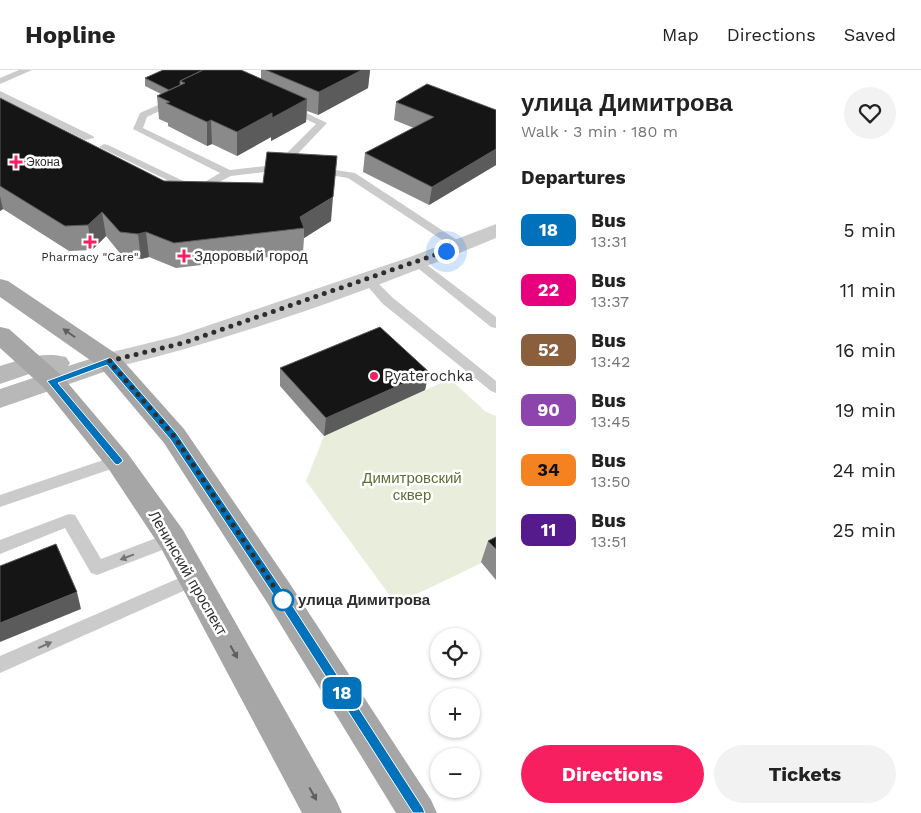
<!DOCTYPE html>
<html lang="en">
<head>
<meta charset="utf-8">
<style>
	:root { --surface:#fff; --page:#f2f2f2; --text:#222; --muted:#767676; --line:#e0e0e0; --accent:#f71f5f }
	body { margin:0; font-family:"Work Sans",sans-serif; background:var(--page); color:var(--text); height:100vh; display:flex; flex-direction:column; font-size:19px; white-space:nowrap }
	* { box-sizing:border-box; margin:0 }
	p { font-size:16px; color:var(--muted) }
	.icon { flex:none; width:28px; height:28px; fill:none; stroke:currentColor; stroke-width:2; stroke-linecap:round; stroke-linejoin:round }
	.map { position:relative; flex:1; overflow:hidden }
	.sheet { display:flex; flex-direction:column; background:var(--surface); width:425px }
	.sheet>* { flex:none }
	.badge { padding:0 10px; border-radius:8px; font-size:18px; line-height:32px }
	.fabs { position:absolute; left:430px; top:558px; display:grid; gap:10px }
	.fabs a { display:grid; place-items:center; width:50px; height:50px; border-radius:50%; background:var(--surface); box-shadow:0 1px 4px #0004; font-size:25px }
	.you { position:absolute; width:25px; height:25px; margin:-12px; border:4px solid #fff; border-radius:50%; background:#1a73e8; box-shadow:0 0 0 8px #1a73e833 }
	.map>.badge { position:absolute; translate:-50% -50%; box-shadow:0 0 0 2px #fff }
	h2 { padding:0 25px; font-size:19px; line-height:45px }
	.round { display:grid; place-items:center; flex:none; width:52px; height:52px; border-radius:26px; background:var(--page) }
	.summary { display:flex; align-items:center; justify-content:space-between; height:85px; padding:0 25px }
	h1 { font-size:24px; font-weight:700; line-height:38px }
	.cta { display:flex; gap:10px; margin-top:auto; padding:10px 25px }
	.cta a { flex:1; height:58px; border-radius:30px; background:var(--accent); color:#fff; font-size:20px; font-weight:700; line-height:58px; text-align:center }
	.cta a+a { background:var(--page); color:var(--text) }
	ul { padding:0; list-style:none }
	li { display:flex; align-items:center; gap:15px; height:60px; padding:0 25px }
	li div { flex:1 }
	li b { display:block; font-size:19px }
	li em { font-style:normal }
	li .badge { min-width:55px; font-weight:700; text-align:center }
	header { display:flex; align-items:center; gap:30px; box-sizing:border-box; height:70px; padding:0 25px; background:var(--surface); border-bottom:1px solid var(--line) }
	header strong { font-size:24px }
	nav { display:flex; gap:28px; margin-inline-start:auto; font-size:18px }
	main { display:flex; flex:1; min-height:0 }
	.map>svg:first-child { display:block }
</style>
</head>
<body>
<header>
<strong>Hopline</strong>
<nav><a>Map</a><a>Directions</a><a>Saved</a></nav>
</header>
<main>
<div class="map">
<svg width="496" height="743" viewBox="0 0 496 743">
	<rect width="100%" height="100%" fill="#fff"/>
	<path fill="#e9eddb" d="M450 309 486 342 496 346V486L396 534 306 411 324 366Z"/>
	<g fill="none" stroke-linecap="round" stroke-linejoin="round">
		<path fill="#cbcbcb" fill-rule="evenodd" d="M19 0H32L0 14V8Z
			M0 21 93 66 94 68 85 70 0 28Z
			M174 28 182 30 147 47 143 58 230 100 275 95 316 54 286 40V36H292L327 53 288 94 290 97 289 99 231 106 196 124 99 77 104 74 108 75 196 117 220 103 133 59 140 43Z
			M315 97 355 103 466 176 464 179H456L348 108 311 102V98Z
			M418 188 496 247V258L491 257 414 195 412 192 414 189Z
			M368 206 372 207 393 228 496 311V323L491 321 383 234 362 210Z
			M118 385 123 387 126 391 123 395 0 437V425Z
			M69 444 75 445 101 489 172 462 178 464 180 469 178 474 97 505 91 503 65 458 0 484V470Z
			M193 502 199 504 202 509 199 514 0 603V586Z"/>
		<path fill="#cbcbcb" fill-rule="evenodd" d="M496 154V168C371 220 241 267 109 299L100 297 96 291 100 285 177 266 410 187Z"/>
		<path fill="#b8b8b8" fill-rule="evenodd" d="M109 283 118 285 122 291 118 297 0 338V319L51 302H35L0 314V296C22 289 43 281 66 287L70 293 68 296Z"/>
		<path fill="#a6a6a6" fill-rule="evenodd" d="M0 209 8 211 118 285 184 359 290 514 431 730 437 743H396L268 534 164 373 100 297 0 227Z
			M0 257 9 259 61 305 128 384 183 460 336 730 342 743H302L161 478 108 398 43 317 0 278Z"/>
	</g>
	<path fill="#8a8a8a" d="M261 0H370L368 18 318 45 307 41 306 52 271 71V67L237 86 212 74 207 76 168 56V53L159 49 157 26 161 24 145 16V8H261Z
		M0 28 164 111 331 151 304 168 303 183 176 198 149 187 141 189 123 187 106 166 92 180 69 181 3 139 0 141Z
		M396 32 496 40V95L429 135 363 102 365 83 414 58 394 50Z
		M280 298 429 302 425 320 324 366 280 316Z
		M496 467V510L481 492 488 471Z"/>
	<path fill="#5b5b5b" d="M362 0H370L368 18 318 45 319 22Z
		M307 29 306 52 271 71V67L237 86V62L272 43Z
		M211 50 212 74 207 76V52Z
		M496 79V95L429 135 432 117Z
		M0 126 3 139 0 141Z
		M333 127 331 151 304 168V158L300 147Z
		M102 142 106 166 92 180 88 155Z
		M146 162 149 187 141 189 138 164Z
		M429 302 425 320 324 366 326 348Z
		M77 522 81 539 0 572V553Z"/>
	<path fill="#151515" stroke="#5b5b5b" d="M163 0H203L180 11V15L169 20 145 8Z
		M203 0H241L307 29 272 48V43L237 62 211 50 207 52 166 33 170 32 157 26 185 13 180 11Z
		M266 0H362L319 22Z
		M427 14 496 40V79L432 117 365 83 434 47 396 32Z
		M0 28 164 111 263 113 267 82 337 86 333 127 300 147 304 158 174 173 146 162 138 164 120 162 102 142 88 155 65 156 0 116Z
		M380 257 429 302 326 348 280 298Z
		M496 467V479L488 471Z
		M56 474 77 522 0 553V496Z"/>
	<defs><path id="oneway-solid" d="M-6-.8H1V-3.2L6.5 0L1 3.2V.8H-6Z" transform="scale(1.25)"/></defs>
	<g fill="#5e5e5e">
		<use href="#oneway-solid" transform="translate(69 263) rotate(-145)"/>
		<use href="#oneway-solid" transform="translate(234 582) rotate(61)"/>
		<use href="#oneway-solid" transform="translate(313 724) rotate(61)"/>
	</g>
	<g fill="#757575">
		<use href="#oneway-solid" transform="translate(127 487) rotate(159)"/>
		<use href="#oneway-solid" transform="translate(45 575) rotate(-24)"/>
	</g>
	<path fill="#0072bc" stroke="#fff" d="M109 288 112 289 177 364 283 521 423 738 425 743H413L275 527 170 369 107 295 58 313 122 389 123 391 118 395 115 394 47 311Z"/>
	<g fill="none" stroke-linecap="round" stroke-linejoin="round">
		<path stroke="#2e2e2e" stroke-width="5" stroke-dasharray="0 9" d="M283 530 174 366 109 291 183 273 446 181"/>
	</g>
	<g fill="#f71f5f" stroke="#fff" stroke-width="2">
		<path d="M13.5 84.5h5v5h5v5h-5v5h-5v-5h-5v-5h5z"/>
		<path d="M87.5 164.5h5v5h5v5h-5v5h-5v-5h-5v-5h5z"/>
		<path d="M181.5 178.5h5v5h5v5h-5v5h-5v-5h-5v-5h5z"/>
		<circle cx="374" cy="306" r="5"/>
	</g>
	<circle fill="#fff" stroke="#0072bc" stroke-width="2.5" cx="283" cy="530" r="10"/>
	<g text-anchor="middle" stroke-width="5" stroke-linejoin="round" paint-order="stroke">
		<g font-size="12" fill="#2e2e2e" stroke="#fff" text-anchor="start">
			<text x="26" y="96">Экона</text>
			<text x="90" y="191" text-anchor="middle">Pharmacy "Care"</text>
		</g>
		<g font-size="15" fill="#2e2e2e" stroke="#fff" text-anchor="start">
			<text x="194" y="191">Здоровый город</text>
			<text x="384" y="311">Pyaterochka</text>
		</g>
		<g font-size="15" fill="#5d6f37" stroke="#fff">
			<text x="412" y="413">Димитровский<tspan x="412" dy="17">сквер</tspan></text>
		</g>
		<g font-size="15" fill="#2e2e2e" stroke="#fff">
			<text transform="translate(188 503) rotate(60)" y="5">Ленинский проспект</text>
		</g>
		<g font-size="15" font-weight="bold" fill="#2e2e2e" stroke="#fff" text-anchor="start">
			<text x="298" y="535">улица Димитрова</text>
		</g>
	</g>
</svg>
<div class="fabs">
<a><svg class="icon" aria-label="locate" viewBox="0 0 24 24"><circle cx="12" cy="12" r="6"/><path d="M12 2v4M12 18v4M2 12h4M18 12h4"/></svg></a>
<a>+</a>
<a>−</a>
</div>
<div class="you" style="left:446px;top:181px"></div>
<b class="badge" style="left:342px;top:623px;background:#0072bc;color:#fff">18</b>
</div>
<section class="sheet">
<div class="summary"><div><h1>улица Димитрова</h1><p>Walk · 3 min · 180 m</p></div><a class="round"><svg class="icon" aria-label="heart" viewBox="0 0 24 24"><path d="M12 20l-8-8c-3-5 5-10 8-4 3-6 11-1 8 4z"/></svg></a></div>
<h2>Departures</h2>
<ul>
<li><span class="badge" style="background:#0072bc;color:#fff">18</span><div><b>Bus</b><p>13:31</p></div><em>5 min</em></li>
<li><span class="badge" style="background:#e6007e;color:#fff">22</span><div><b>Bus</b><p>13:37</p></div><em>11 min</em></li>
<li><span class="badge" style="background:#8b5e3c;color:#fff">52</span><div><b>Bus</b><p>13:42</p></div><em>16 min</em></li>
<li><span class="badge" style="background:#8e44ad;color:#fff">90</span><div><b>Bus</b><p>13:45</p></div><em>19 min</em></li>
<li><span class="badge" style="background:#f58220;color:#111">34</span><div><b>Bus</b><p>13:50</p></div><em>24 min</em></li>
<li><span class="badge" style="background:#551a8b;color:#fff">11</span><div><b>Bus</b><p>13:51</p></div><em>25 min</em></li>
</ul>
<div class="cta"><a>Directions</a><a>Tickets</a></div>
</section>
</main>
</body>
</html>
